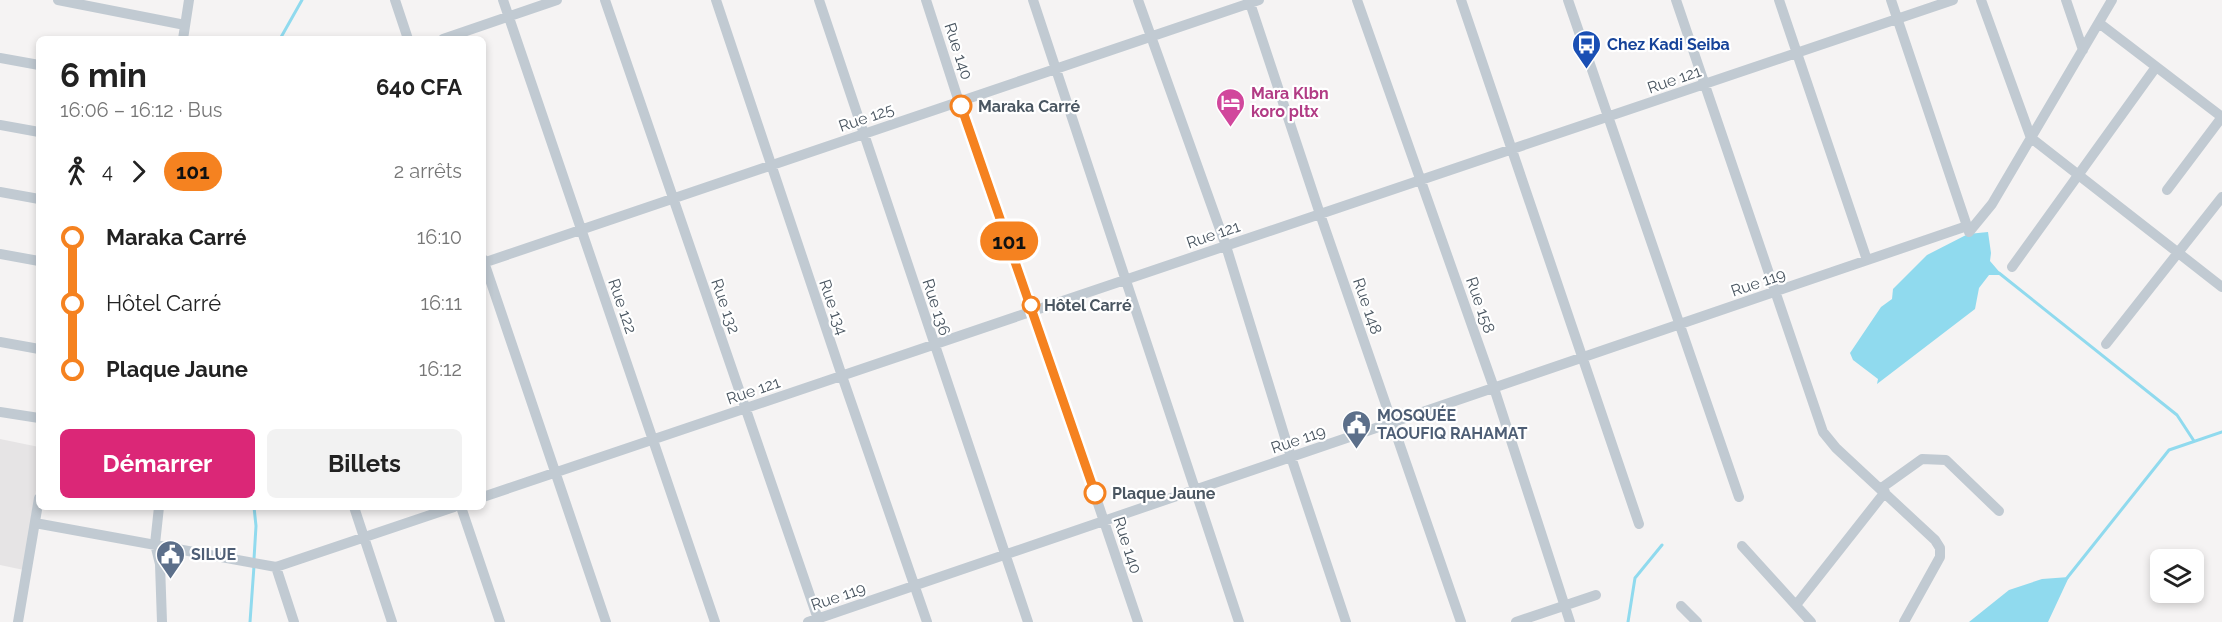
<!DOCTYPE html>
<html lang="fr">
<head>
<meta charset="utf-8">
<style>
	:root { --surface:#fff; --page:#f2f2f2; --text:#222; --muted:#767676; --accent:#db2777 }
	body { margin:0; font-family:Raleway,sans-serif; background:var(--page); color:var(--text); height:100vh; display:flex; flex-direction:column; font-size:22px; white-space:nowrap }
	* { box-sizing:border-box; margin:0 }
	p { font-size:20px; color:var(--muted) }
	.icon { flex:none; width:33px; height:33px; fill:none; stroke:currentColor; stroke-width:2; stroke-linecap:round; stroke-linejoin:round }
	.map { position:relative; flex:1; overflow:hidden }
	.side { position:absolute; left:36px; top:36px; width:450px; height:474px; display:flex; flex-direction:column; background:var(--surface); border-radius:9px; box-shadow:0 3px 9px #0003 }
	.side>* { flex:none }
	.badge { padding:0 12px; border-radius:20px; font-size:21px; line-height:39px }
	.controls { position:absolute; left:2150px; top:549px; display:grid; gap:12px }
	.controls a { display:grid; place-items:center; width:54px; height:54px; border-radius:9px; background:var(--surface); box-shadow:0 3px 9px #0003; font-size:30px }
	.map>.badge { position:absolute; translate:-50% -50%; box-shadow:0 0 0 3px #fff }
	.legs { display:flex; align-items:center; gap:9px; height:66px; padding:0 24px; font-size:20px }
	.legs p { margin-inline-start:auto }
	.summary { display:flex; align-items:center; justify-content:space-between; height:102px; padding:0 24px }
	h1 { font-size:33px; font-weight:700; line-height:45px }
	.button { display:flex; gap:12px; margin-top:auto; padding:12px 24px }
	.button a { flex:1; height:69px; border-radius:9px; background:var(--accent); color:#fff; font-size:24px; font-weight:700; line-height:69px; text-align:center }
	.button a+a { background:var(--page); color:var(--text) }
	ul { padding:0 24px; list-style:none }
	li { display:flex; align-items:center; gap:21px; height:66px; font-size:22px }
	li i { display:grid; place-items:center; width:9px; height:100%; margin:0 8px; background:currentColor }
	li i::after { content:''; width:15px; height:15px; margin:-8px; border:4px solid; border-radius:50%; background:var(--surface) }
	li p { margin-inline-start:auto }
	li:first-child i { background:linear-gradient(#0000 50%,currentColor 0) }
	li:last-child i { background:linear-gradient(currentColor 50%,#0000 0) }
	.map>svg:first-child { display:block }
</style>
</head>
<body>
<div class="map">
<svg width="2222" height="622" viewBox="0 0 2222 622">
	<rect width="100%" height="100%" fill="#f5f3f3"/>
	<path fill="#e6e4e5" d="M0 439 39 447V471L24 570 0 565Z"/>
	<path fill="#90daee" d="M1988 232 1991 253 1990 261 2002 275H1989L1979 288 1975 309 1877 384 1878 379 1853 360 1850 353 1881 307 1892 299 1893 289 1927 255 1968 234Z
		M2069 577 2048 622H1969L2009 590 2042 579Z"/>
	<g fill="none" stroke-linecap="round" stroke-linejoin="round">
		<path stroke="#90daee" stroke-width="3" d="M280 39 302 0
			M1999 273 2177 415 2194 441
			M254 559 256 526 254 507
			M2067 578 2169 450 2222 432
			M250 622 254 566
			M1628 622 1635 578 1662 545"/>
		<path stroke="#c1cad2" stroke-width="10" d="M58 0 185 25
			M395 0 408 39
			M503 0 715 622
			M605 0 819 622
			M716 0 842 376 927 622
			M819 0 1028 622
			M926 0 959 102 1033 311 1138 622
			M1033 0 1239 622
			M1138 0 1226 246 1291 457 1346 622
			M1249 0 1320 214 1461 622
			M1357 0 1494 388 1570 622
			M1461 0 1639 524
			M1568 0 1739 497
			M1676 0 1823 432 1836 448 1935 540 1940 548V557L1904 622
			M1779 0 1867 260
			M1891 0 1969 232
			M1981 0 2031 138 2222 287
			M2066 0 2083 50
			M2099 23 2222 117
			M183 39 189 0
			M443 39 557 0
			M0 58 39 65
			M0 125 39 132
			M2167 190 2222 117
			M0 192 39 199
			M1969 232 1992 204 2112 0
			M0 254 39 261
			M483 259 606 622
			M483 263 1259 0
			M2012 267 2156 67
			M0 342 39 349
			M2106 344 2222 197
			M0 412 39 418
			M1880 489 1922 459 1946 460 1999 511
			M483 497 1953 0
			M159 507 155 544 160 564 162 622
			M354 507 392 622
			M461 507 500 622
			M35 523 276 567 454 507
			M1742 546 1811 622
			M276 567 294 622
			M1796 605 1885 492
			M1681 606 1697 622
			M18 622 39 498
			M808 622 1967 226
			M1516 622 1596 595"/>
	</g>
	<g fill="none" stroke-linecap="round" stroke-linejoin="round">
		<defs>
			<path id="line-1" d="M961 106 1095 493"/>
		</defs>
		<use href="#line-1" stroke="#fff" stroke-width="14"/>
		<use href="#line-1" stroke="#f58220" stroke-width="9"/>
	</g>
	<defs>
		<symbol id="bus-pin" viewBox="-11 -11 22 30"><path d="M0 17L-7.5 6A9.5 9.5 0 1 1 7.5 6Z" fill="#1a4fb4" stroke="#fff"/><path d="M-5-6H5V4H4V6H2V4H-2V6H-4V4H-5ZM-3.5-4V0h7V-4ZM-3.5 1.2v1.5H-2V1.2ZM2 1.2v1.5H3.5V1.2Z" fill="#fff"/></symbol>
		<symbol id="hotel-pin" viewBox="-11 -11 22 30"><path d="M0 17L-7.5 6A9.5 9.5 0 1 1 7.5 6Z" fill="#d1479c" stroke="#fff"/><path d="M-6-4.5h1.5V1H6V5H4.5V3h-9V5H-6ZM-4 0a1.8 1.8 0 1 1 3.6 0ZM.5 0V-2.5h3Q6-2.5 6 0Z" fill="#fff"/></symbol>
		<symbol id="civic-pin" viewBox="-11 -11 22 30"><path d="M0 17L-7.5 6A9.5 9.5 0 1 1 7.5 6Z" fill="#5c6f8a" stroke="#fff"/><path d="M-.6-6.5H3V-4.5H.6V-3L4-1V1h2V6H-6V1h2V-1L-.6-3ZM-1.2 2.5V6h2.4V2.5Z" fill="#fff"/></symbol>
	</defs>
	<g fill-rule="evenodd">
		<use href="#bus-pin" x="1570" y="28" width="33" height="45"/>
		<use href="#hotel-pin" x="1214" y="86" width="33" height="45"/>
		<use href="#civic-pin" x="1340" y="408" width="33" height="45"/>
		<use href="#civic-pin" x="154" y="538" width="33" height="45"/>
	</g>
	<g fill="#fff" stroke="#f58220" stroke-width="3">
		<circle cx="961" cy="106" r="10"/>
		<circle cx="1031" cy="305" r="8"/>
		<circle cx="1095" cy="493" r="10"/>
	</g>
	<g text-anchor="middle" stroke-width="4.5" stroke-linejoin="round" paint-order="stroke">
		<g font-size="16" font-weight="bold" fill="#164399" stroke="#fff" text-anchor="start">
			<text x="1607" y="50">Chez Kadi Seiba</text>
		</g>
		<g font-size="16" fill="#4a5661" stroke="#fff">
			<text transform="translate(959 51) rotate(72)" y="6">Rue 140</text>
			<text transform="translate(1674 79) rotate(-19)" y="6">Rue 121</text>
			<text transform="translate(866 117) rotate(-19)" y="6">Rue 125</text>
			<text transform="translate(1213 234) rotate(-19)" y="6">Rue 121</text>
			<text transform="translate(1758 282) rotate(-19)" y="6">Rue 119</text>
			<text transform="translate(1481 305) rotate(71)" y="6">Rue 158</text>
			<text transform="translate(623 306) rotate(71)" y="6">Rue 122</text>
			<text transform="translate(726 306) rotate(71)" y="6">Rue 132</text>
			<text transform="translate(1368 306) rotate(71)" y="6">Rue 148</text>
			<text transform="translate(834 307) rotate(71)" y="6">Rue 134</text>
			<text transform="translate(937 307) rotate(72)" y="6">Rue 136</text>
			<text transform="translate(753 390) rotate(-19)" y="6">Rue 121</text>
			<text transform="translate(1298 439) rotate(-19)" y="6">Rue 119</text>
			<text transform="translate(1128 545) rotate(72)" y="6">Rue 140</text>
			<text transform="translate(838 596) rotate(-19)" y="6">Rue 119</text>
		</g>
		<g font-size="16" font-weight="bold" fill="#b23c85" stroke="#fff" text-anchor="start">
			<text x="1251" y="99">Mara Klbn<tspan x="1251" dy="18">koro pltx</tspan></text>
		</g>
		<g font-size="16" font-weight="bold" fill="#4a5661" stroke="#fff" text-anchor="start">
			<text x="978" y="112">Maraka Carré</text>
			<text x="1044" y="311">Hôtel Carré</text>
			<text x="1112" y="499">Plaque Jaune</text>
		</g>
		<g font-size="16" font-weight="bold" fill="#4e5e75" stroke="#fff" text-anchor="start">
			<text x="1377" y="421">MOSQUÉE<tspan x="1377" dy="18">TAOUFIQ RAHAMAT</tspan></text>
			<text x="191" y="560">SILUE</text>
		</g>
	</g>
</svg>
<div class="controls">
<a><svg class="icon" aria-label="layers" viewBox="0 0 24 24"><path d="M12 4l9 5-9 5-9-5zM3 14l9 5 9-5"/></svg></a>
</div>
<b class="badge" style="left:1009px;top:241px;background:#f58220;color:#111">101</b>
<section class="side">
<div class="summary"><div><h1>6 min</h1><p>16:06 – 16:12 · Bus</p></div><b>640 CFA</b></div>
<div class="legs"><svg class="icon" aria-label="walk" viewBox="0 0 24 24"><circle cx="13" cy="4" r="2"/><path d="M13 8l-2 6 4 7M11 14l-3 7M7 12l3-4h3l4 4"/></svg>4<svg class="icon" aria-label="forward" viewBox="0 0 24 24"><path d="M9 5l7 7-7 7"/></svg><b class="badge" style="background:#f58220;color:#111">101</b><p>2 arrêts</p></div>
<ul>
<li><i style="color:#f58220"></i><b>Maraka Carré</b><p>16:10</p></li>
<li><i style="color:#f58220"></i><span>Hôtel Carré</span><p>16:11</p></li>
<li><i style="color:#f58220"></i><b>Plaque Jaune</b><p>16:12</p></li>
</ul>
<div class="button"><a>Démarrer</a><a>Billets</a></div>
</section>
</div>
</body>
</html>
